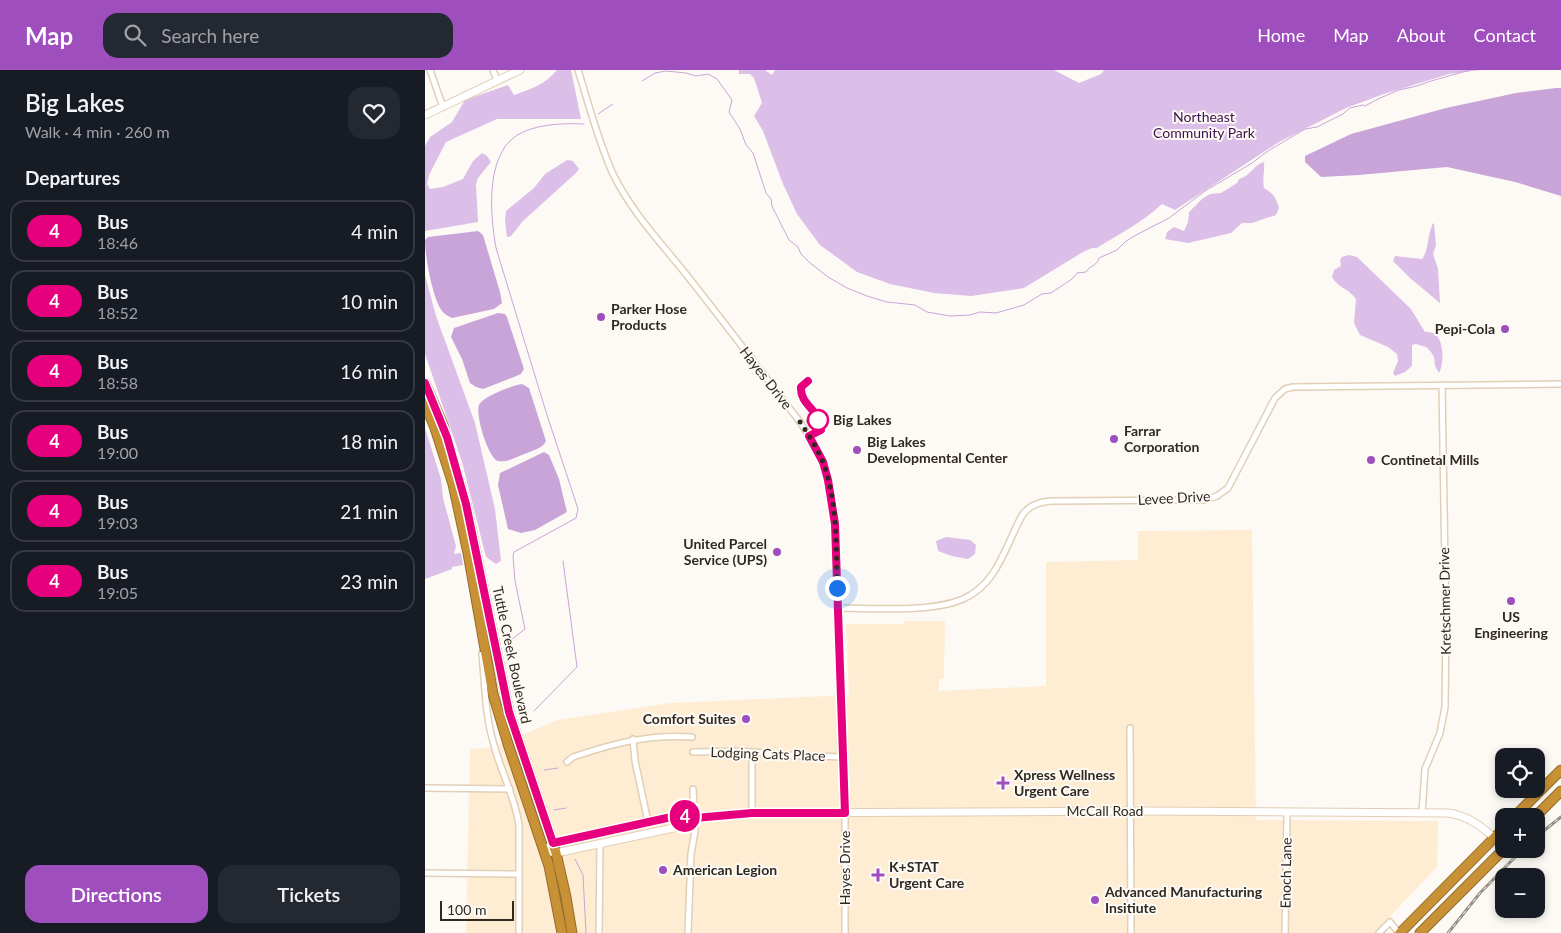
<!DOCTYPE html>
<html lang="en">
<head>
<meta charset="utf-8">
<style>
	:root { --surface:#171b24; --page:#242831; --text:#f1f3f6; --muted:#9ea1a6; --line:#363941; --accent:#9f4ebe }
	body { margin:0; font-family:Lato,sans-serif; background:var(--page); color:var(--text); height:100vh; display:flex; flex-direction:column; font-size:19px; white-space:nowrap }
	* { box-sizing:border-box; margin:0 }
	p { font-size:16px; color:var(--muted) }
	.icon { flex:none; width:28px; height:28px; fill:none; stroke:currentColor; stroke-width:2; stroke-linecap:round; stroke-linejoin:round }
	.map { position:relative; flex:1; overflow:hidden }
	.panel { display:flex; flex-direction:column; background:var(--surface); width:425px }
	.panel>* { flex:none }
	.badge { padding:0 10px; border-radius:16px; font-size:18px; line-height:32px }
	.tools { position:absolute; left:1070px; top:678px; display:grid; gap:10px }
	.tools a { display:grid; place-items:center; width:50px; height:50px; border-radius:10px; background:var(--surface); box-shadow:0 2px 8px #0003; font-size:25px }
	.scale { position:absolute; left:15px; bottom:12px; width:74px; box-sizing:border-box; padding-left:5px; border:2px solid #2f291f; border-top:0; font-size:14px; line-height:18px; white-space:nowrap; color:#2f291f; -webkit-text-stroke:4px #fdfaf5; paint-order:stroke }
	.you { position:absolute; width:25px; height:25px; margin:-12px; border:4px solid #fff; border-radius:50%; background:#1a73e8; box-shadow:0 0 0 8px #1a73e833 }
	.map>.badge { position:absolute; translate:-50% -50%; box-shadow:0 0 0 2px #fff }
	h2 { padding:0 25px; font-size:19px; line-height:45px }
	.round { display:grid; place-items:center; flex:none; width:52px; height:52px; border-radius:15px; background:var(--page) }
	.summary { display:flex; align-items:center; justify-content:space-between; height:85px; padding:0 25px }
	h1 { font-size:24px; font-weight:600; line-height:38px }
	.primary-button { display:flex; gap:10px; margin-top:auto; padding:10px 25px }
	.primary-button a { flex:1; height:58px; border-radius:15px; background:var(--accent); color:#fff; font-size:20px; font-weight:600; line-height:58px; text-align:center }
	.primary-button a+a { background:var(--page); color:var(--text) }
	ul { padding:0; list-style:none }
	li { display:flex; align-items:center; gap:15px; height:62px; margin:0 10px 8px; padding:0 15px; border:2px solid var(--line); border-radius:15px }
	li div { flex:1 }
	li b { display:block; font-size:19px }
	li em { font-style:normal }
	li .badge { min-width:55px; font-weight:700; text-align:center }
	header { display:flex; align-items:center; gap:30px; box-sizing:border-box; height:70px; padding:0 25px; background:var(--accent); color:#fff }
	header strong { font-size:24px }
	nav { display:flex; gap:28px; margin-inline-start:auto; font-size:18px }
	.search { width:350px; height:45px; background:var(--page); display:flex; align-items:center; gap:12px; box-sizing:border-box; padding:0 18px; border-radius:15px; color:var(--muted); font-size:19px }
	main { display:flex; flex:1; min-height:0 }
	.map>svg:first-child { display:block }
</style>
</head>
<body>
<header>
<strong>Map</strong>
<div class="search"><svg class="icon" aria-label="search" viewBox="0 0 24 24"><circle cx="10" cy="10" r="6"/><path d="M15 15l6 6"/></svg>Search here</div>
<nav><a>Home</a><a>Map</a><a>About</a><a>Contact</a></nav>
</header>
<main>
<section class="panel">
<div class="summary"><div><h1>Big Lakes</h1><p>Walk · 4 min · 260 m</p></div><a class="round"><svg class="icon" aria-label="heart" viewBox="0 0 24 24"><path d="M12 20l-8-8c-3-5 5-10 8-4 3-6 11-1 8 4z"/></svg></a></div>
<h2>Departures</h2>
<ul>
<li><span class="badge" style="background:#e6007e;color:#fff">4</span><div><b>Bus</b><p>18:46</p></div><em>4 min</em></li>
<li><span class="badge" style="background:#e6007e;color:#fff">4</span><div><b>Bus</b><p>18:52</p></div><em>10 min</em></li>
<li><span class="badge" style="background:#e6007e;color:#fff">4</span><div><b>Bus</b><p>18:58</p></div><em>16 min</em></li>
<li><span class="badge" style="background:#e6007e;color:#fff">4</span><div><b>Bus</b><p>19:00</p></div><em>18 min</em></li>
<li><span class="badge" style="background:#e6007e;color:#fff">4</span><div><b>Bus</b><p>19:03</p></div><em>21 min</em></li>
<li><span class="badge" style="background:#e6007e;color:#fff">4</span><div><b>Bus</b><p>19:05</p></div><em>23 min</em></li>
</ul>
<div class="primary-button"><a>Directions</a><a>Tickets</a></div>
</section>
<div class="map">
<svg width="1136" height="863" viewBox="0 0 1136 863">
	<rect width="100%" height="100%" fill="#fdfaf5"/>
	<path fill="#ffedd3" d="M827 460 831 750 1013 751 1012 797 949 863H41L45 679 65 678 133 650 246 633 424 625 421 554H478L479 551H520L519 608 514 609V621L621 616V492L713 490V461Z"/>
	<path fill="#dcbfe8" d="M132 0H146L156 49H72L21 72 4 105 2 114 5 119 18 117 38 109 48 91 57 83 62 86 66 92 53 108 51 114 53 152 0 161V76L5 67 27 52 40 30 83 15 89 25C106 19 121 14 132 0Z
		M314 0H340L347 5 350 0H629L654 13 676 4 679 0H1056L1024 4 956 25 921 38 854 72 750 140 737 134C718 152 694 164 672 178H667L658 182 599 218 546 226 509 223 465 214 432 202 395 175 372 144 358 114 338 61 329 46 337 33 329 8 325 4H314Z
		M142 90 148 91 154 99 151 103 98 151 86 166 82 167 80 151 81 141 109 118 120 104Z
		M839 92C840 101 837 109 839 118 848 123 851 128 854 138L851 145 827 153H817L806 163 763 173 740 169 742 162 749 157 759 161 763 152 764 142 777 129 785 124 796 123 812 113 814 109C826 106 828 95 839 92Z
		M1008 153 1009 154 1011 175 1008 184 1013 199 1015 233 985 208 968 191 970 186 997 189C1004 180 1002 166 1008 153Z
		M924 185 932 187 986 239 1000 262C1004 262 1008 262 1011 265 1019 272 1019 295 1014 303L1010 296 1009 287 1006 282 1001 277 991 274 987 275V296L980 302 970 306 968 303 973 291 972 284 963 277 935 265 929 253 931 229C923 218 912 217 907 207L909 200 916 196 915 190 917 187Z
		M0 205 11 246 50 353 70 439 76 491 71 494 61 487 37 392 0 284Z
		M0 358 16 409 18 428 31 476 29 484 36 483 38 495 27 497V499L0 509Z
		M521 467 545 470 551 475 550 484 543 489 527 486 513 481 511 471Z"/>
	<path fill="#c9a4d8" d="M1131 18H1136V126L1090 112 1022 97 934 105 896 107 880 92V86L926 64 1021 38 1091 23Z
		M53 161 58 165 75 222 77 233 69 239 27 248C22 246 18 243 15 238 7 223 0 187 0 170L3 167Z
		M73 243 80 244 82 247 99 299 96 304 89 307 58 319 51 317 45 313 37 289 26 267 29 258Z
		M97 314 104 318 121 371C118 378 109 380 102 383 93 386 83 393 73 391 63 388 50 344 54 335 57 327 88 315 97 314Z
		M119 382 124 385 134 409 142 442 110 460 96 463 83 459 73 415 75 403Z"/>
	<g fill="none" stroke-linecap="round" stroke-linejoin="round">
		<path stroke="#c9a4d8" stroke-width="1" d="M217 11 230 3 241 1 261 3 271 6 283 4 292 9 307 30 304 42 315 59 321 75 328 83 341 123 346 129 347 136 364 170 373 177 376 184 384 192 403 207 422 218 442 226 462 232 490 235 502 242 525 246 545 245 555 242 571 243 599 235 617 224 626 223 647 209 652 203 661 202C664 196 672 196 674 188L692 180 700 172 711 165 744 148 780 121 827 93 843 81 880 59 892 57 918 44 925 38 938 35 940 36 953 29 974 20 992 16 1006 11 1045 0
			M173 44 188 34
			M86 570 100 559 90 511 88 486 89 482 151 448 153 439 122 345 71 178C65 144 59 79 98 62 116 54 139 53 159 54
			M109 641 152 597 138 491
			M119 700 133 698
			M129 740 141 738
			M150 789 158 805 161 863"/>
		<defs>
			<path id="street" d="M5 0 18 37
				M68 0 72 10
				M153 0C164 35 173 71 188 104 207 143 238 175 264 208 302 256 338 304 375 352 398 385 406 414 410 454L420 732V863
				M413 538C448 538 506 543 538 529 566 517 576 490 588 464 591 458 594 450 598 444 606 434 618 431 629 431L779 430 792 426 803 418 850 328 860 319 868 317 1136 314
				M57 584C60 614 60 646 69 675 76 702 90 727 94 755V863
				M705 658 706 863
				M208 669 210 691 223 752
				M268 682 317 681 360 685 419 687
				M327 683V743
				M142 692 148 687C190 673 224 664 267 667
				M0 718 85 719
				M997 743 1000 699 1015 663 1020 637 1021 558 1017 315
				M0 803 94 804
				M174 863 175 773
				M263 863 266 784 270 761 268 719
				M860 863 862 743
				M954 863 965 852 974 863"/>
			<path id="secondary" d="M0 45 95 0
				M119 779 136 771 251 746 270 748 327 743 715 741 1023 743C1047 746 1061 761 1079 776
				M126 782 131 783 253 757 270 748"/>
			<path id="highway" d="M0 313 18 355 41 434 84 642 131 783 141 827 147 863
				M0 334 10 358 28 414 43 483 68 624 83 674 124 796 137 863
				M1090 746 1136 700
				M1111 746 1136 721
				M975 863 1079 758
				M995 863 1079 779"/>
		</defs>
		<use href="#street" stroke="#e1cfb6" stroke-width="8"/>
		<use href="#secondary" stroke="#e1cfb6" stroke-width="9"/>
		<use href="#highway" stroke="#936d2d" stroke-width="11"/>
		<use href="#street" stroke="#fff" stroke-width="5"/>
		<use href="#secondary" stroke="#fff" stroke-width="7"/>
		<use href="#highway" stroke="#c99135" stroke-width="9"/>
		<defs>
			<path id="rail" d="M1111 767 1136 747
				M1023 863 1055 823 1098 779"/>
		</defs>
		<use href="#rail" stroke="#959189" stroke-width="3"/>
		<use href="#rail" stroke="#fdfaf5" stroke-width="1" stroke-dasharray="4" stroke-linecap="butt"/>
	</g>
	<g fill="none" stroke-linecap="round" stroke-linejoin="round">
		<defs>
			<path id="line" d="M0 313 22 367 41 434 84 642 128 773 251 746 270 748 327 743H420L410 454 403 410 398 392 384 366 396 360C395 357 394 352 393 348 387 337 375 331 376 317L383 311"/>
		</defs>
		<use href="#line" stroke="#fff" stroke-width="11"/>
		<use href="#line" stroke="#e6007e" stroke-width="8"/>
		<path stroke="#2f291f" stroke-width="5" stroke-dasharray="0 9" d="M393 350 375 352C384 365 392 378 398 392 413 432 411 477 412 518"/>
	</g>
	<g fill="#9f4ebe" stroke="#fdfaf5" stroke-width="2">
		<circle cx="176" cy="247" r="5"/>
		<circle cx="1080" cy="259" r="5"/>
		<circle cx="689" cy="369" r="5"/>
		<circle cx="432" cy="380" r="5"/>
		<circle cx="946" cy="390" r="5"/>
		<circle cx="352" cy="482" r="5"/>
		<circle cx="1086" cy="531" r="5"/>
		<circle cx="321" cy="649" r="5"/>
		<path d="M575.5 705.5h5v5h5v5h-5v5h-5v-5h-5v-5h5z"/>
		<circle cx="238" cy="800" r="5"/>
		<path d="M450.5 797.5h5v5h5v5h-5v5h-5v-5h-5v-5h5z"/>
		<circle cx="670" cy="830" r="5"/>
	</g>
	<circle fill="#fff" stroke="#e6007e" stroke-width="2.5" cx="393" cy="350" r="10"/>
	<g text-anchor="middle" stroke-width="4" stroke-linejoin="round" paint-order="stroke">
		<g font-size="14" fill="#3e0f4e" stroke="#fdfaf5">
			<text x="779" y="52">Northeast<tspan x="779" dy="16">Community Park</tspan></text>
		</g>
		<g font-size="14" font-weight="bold" fill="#2f291f" stroke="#fdfaf5" text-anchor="start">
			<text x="186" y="244">Parker Hose<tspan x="186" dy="16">Products</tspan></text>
			<text x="1070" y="264" text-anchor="end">Pepi-Cola</text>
			<text x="699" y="366">Farrar<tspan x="699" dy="16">Corporation</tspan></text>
			<text x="442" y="377">Big Lakes<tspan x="442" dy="16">Developmental Center</tspan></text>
			<text x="956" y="395">Continetal Mills</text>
			<text x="342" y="479" text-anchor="end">United Parcel<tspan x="342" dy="16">Service (UPS)</tspan></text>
			<text x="1086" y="552" text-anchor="middle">US<tspan x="1086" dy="16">Engineering</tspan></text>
			<text x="311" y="654" text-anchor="end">Comfort Suites</text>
			<text x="589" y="710">Xpress Wellness<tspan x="589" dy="16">Urgent Care</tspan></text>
			<text x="464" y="802">K+STAT<tspan x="464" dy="16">Urgent Care</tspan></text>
			<text x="248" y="805">American Legion</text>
			<text x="680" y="827">Advanced Manufacturing<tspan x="680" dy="16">Insitiute</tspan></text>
		</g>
		<g font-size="14" fill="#2f291f" stroke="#fdfaf5">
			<text transform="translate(341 308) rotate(52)" y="5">Hayes Drive</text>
			<text transform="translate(749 428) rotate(-3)" y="5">Levee Drive</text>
			<text transform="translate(1020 531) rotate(-91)" y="5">Kretschmer Drive</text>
			<text transform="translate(87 585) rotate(78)" y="5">Tuttle Creek Boulevard</text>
			<text transform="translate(343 684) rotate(2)" y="5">Lodging Cats Place</text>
			<text x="680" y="746">McCall Road</text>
			<text transform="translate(420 798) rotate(-90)" y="5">Hayes Drive</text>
			<text transform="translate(861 803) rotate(-89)" y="5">Enoch Lane</text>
		</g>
		<g font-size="14" font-weight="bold" fill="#2f291f" stroke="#fdfaf5" text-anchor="start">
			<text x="408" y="355">Big Lakes</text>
		</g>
	</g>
</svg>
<div class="tools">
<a><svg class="icon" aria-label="locate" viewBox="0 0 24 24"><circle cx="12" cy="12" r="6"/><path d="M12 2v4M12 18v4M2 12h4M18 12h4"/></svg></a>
<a>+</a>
<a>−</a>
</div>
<div class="scale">100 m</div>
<div class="you" style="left:412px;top:518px"></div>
<b class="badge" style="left:260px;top:746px;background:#e6007e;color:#fff">4</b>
</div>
</main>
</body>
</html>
